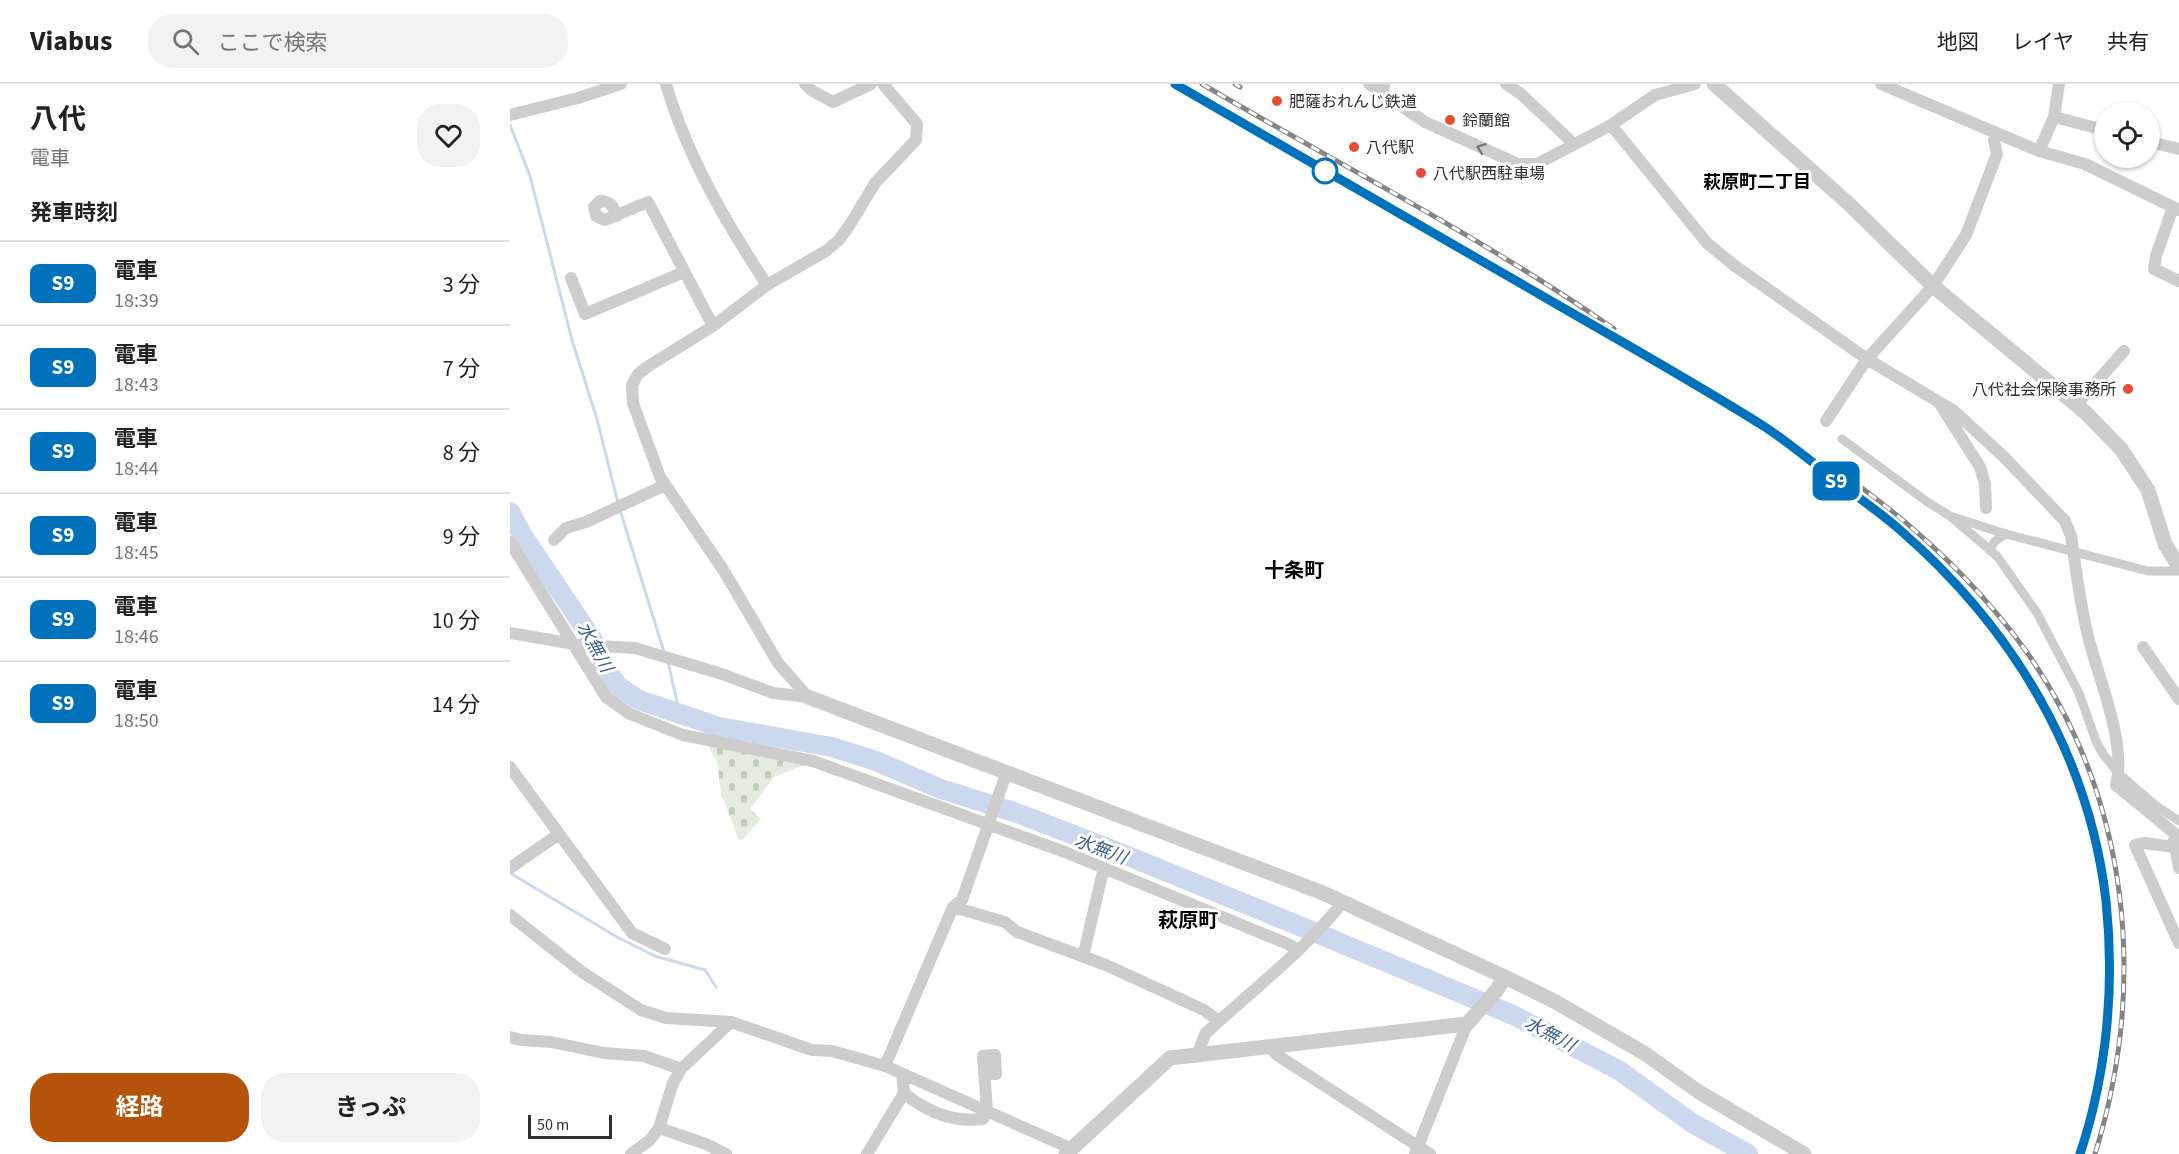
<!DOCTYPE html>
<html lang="ja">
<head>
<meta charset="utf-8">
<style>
	:root { --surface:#fff; --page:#f2f2f2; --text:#222; --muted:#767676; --line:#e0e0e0; --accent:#b45309 }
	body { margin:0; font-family:"Source Sans 3","Noto Sans JP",sans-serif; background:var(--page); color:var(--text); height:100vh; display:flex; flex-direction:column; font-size:22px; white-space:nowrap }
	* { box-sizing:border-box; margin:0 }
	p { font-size:20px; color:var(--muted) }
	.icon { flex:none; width:33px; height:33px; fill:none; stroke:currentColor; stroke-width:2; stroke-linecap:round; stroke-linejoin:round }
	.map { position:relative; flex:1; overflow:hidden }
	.drawer { display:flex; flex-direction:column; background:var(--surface); width:510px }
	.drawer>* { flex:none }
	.badge { padding:0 12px; border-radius:9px; font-size:21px; line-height:39px }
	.controls { position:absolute; left:1584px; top:18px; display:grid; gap:12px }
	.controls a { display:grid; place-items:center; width:66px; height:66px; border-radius:50%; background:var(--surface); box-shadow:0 2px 4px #0004; font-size:30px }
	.scale { position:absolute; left:18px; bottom:15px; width:84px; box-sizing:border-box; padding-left:6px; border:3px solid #303030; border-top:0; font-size:16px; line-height:21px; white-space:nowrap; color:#303030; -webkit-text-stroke:4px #fff; paint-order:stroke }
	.map>.badge { position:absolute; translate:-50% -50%; box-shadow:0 0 0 3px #fff }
	h2 { padding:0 30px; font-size:22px; line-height:54px }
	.round { display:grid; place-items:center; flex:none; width:63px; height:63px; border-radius:24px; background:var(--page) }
	.head { display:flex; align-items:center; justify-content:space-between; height:102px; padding:0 30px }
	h1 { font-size:28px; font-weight:700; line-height:45px }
	.cta { display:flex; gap:12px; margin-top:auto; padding:12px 30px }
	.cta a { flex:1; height:69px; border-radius:24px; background:var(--accent); color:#fff; font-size:24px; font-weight:700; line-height:69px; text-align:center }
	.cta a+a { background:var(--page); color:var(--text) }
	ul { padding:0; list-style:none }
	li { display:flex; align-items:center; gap:18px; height:84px; padding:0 30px; border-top:2px solid var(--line) }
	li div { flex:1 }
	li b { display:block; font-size:22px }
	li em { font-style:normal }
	li .badge { min-width:66px; font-weight:700; text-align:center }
	header { display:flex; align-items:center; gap:36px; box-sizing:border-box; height:84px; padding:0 30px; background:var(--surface); border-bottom:2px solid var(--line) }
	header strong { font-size:28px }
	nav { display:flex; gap:33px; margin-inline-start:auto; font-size:21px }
	.search { width:420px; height:54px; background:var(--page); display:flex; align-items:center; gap:15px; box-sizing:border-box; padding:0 21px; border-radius:24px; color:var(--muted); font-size:22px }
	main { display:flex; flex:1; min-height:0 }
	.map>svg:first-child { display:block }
</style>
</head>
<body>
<header>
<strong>Viabus</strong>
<div class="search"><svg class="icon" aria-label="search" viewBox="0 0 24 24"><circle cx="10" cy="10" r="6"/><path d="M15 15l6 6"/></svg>ここで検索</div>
<nav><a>地図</a><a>レイヤ</a><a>共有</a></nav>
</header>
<main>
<section class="drawer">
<div class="head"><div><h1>八代</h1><p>電車</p></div><a class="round"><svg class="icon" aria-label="heart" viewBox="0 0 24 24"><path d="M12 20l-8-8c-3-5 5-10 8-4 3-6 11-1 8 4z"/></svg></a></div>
<h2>発車時刻</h2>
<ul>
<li><span class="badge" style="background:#0072bc;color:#fff">S9</span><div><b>電車</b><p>18:39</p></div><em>3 分</em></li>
<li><span class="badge" style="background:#0072bc;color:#fff">S9</span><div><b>電車</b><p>18:43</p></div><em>7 分</em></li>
<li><span class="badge" style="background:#0072bc;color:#fff">S9</span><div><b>電車</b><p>18:44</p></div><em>8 分</em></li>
<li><span class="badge" style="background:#0072bc;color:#fff">S9</span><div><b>電車</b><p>18:45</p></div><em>9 分</em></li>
<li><span class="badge" style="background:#0072bc;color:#fff">S9</span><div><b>電車</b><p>18:46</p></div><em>10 分</em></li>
<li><span class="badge" style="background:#0072bc;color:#fff">S9</span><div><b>電車</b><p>18:50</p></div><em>14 分</em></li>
</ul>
<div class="cta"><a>経路</a><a>きっぷ</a></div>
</section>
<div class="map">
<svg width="1669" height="1070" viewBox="0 0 1669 1070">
	<defs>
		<pattern id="cemetery-stones" width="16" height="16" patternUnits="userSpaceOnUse" patternTransform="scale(1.5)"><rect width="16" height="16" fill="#e3edde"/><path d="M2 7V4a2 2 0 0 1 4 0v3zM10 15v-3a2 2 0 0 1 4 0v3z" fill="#c3ccbf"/></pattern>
	</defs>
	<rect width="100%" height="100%" fill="#fff"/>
	<path fill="url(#cemetery-stones)" d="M198 662 299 679 264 693 240 725 251 735 233 755 229 756 211 710 207 677Z"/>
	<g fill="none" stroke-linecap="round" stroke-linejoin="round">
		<path stroke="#cbd8ed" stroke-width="3" d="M0 41 20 92 62 256 87 335 108 419
			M110 426 154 568
			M158 578 170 631
			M0 789 107 853 145 872 195 886 206 903"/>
		<path stroke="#cbd8ed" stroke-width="20" d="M0 428 13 452 83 556 97 587 108 602 129 616 209 643 322 663 366 677 431 705 507 729 608 768 792 843 1003 931 1110 987 1182 1039 1238 1070"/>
		<path stroke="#cdcdcd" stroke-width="9" d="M1332 355 1416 417 1440 432 1496 450 1638 487H1669
			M1440 432 1487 472 1527 529 1569 609 1586 657 1593 670 1609 690 1645 721 1669 737
			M1479 466 1485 457 1496 450"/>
		<path stroke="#cdcdcd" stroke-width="12" d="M156 0C177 72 216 139 257 201
			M295 0 301 6 323 18 361 0
			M859 0 915 38 1008 80H1027L1101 41 1145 11 1185 0
			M996 0 1011 10 1064 60
			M1371 0 1529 67 1575 80 1669 126
			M0 31 68 14 111 0
			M1544 33 1594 46
			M1101 41 1197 159 1225 182 1357 275 1444 327 1494 373 1555 437 1561 452C1566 485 1570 520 1578 552 1588 594 1617 659 1606 701L1669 753
			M1640 58 1669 65
			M1529 67 1544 33 1549 0
			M1663 123 1646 172 1644 185 1669 197
			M107 132C103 122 101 117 90 117L84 123 86 132 95 136 138 118 203 242
			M61 194 75 230 174 188
			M1430 320 1470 383 1475 400 1476 424
			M1566 321 1614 267
			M1316 337 1357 275 1423 202 1456 151 1487 70 1484 57 1485 48
			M44 456 56 444 76 438 155 401
			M0 458 96 613 120 630 173 651 303 677 555 768 778 860 788 866
			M0 549 70 561 125 564 212 590 263 609 298 613
			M1633 563 1669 615
			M298 613 268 579 214 487 150 393 123 319 122 301 128 290 137 283 203 242 257 201 316 167 329 156 341 139 365 99 406 56 407 40 373 0
			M0 683 122 849 155 865
			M1664 756 1669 784
			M1664 763 1634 759 1625 761 1669 859
			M0 784 49 750
			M443 823 495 838 507 848 596 881 694 926 709 937
			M0 831 72 888 131 926 156 934 221 938 302 966 322 967 375 982 562 1065
			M573 873 594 783
			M0 953 11 956 41 958 94 969 134 972 171 985
			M759 962 767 971 920 1070
			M688 970 695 950C741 907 793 868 833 818
			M375 982 443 823 452 816 496 690
			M392 990 394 1009C417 1028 442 1039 473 1035L477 1027 473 972 485 971 486 990H474
			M149 1044 196 1060 216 1070
			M121 1070 140 1056 149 1044 163 999 171 985 221 938
			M357 1070 394 1009
			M905 1070 957 940"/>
		<path stroke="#cdcdcd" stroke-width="15" d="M1204 0 1339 120 1423 202 1576 329 1611 365 1638 406 1655 460 1669 483
			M869 6 873 0
			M298 613 813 809 995 893 1044 917 1134 969 1189 1008 1294 1070
			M556 1070 660 974 957 940 986 907 995 893"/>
		<defs>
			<path id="rail" d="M665 0C794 76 924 150 1054 225 1121 264 1189 302 1255 343 1281 360 1304 380 1329 399 1350 415 1371 429 1390 446 1502 543 1579 669 1596 817 1605 901 1597 990 1570 1070
				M692 0C830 81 973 154 1104 245
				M725 0 730 3
				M1315 378C1391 429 1462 492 1516 567 1620 715 1638 899 1585 1070"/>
		</defs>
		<use href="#rail" stroke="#858585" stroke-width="5"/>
		<use href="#rail" stroke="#fff" stroke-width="3" stroke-dasharray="9" stroke-linecap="butt"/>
	</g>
	<defs><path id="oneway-chevron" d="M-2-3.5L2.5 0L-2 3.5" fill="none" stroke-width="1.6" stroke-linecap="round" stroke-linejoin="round" transform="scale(1.5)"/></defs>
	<use stroke="#777" href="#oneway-chevron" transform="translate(971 64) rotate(-159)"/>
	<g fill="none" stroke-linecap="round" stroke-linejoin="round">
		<defs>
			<path id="line" d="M665 0C792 74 920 147 1048 221 1117 261 1187 300 1255 343 1281 360 1304 380 1329 399 1350 415 1371 429 1390 446 1502 543 1579 670 1596 817 1605 901 1597 989 1570 1070"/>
		</defs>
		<use href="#line" stroke="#fff" stroke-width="14"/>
		<use href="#line" stroke="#0072bc" stroke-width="9"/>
	</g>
	<g fill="#e64e33" stroke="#fff" stroke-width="2">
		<circle cx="767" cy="17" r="6"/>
		<circle cx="940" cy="36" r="6"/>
		<circle cx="844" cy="63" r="6"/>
		<circle cx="911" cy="89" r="6"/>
		<circle cx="1618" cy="305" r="6"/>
	</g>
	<circle fill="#fff" stroke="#0072bc" stroke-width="3" cx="815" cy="87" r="12"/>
	<g text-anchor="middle" stroke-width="6" stroke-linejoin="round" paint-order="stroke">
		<g font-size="16" fill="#303030" stroke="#fff" text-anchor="start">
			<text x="779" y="23">肥薩おれんじ鉄道</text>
			<text x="952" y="42">鈴蘭館</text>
			<text x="856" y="69">八代駅</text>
			<text x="923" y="95">八代駅西駐車場</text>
			<text x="1606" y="311" text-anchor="end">八代社会保険事務所</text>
		</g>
		<g font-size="18" font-weight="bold" fill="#000" stroke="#fff">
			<text x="1247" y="104">萩原町二丁目</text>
		</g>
		<g font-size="18" font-style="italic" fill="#3d5e93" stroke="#fff">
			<text transform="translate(85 563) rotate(61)" y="6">水無川</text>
			<text transform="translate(591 765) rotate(21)" y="6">水無川</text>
			<text transform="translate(1040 950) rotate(28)" y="6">水無川</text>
		</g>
		<g font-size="20" font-weight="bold" fill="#000" stroke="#fff">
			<text x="784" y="493">十条町</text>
			<text x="678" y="843">萩原町</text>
		</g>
	</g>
</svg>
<div class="controls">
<a><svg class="icon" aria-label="locate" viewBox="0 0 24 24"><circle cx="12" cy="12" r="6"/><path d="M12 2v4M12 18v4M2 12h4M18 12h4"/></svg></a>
</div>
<div class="scale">50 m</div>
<b class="badge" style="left:1326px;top:397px;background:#0072bc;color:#fff">S9</b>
</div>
</main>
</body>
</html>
